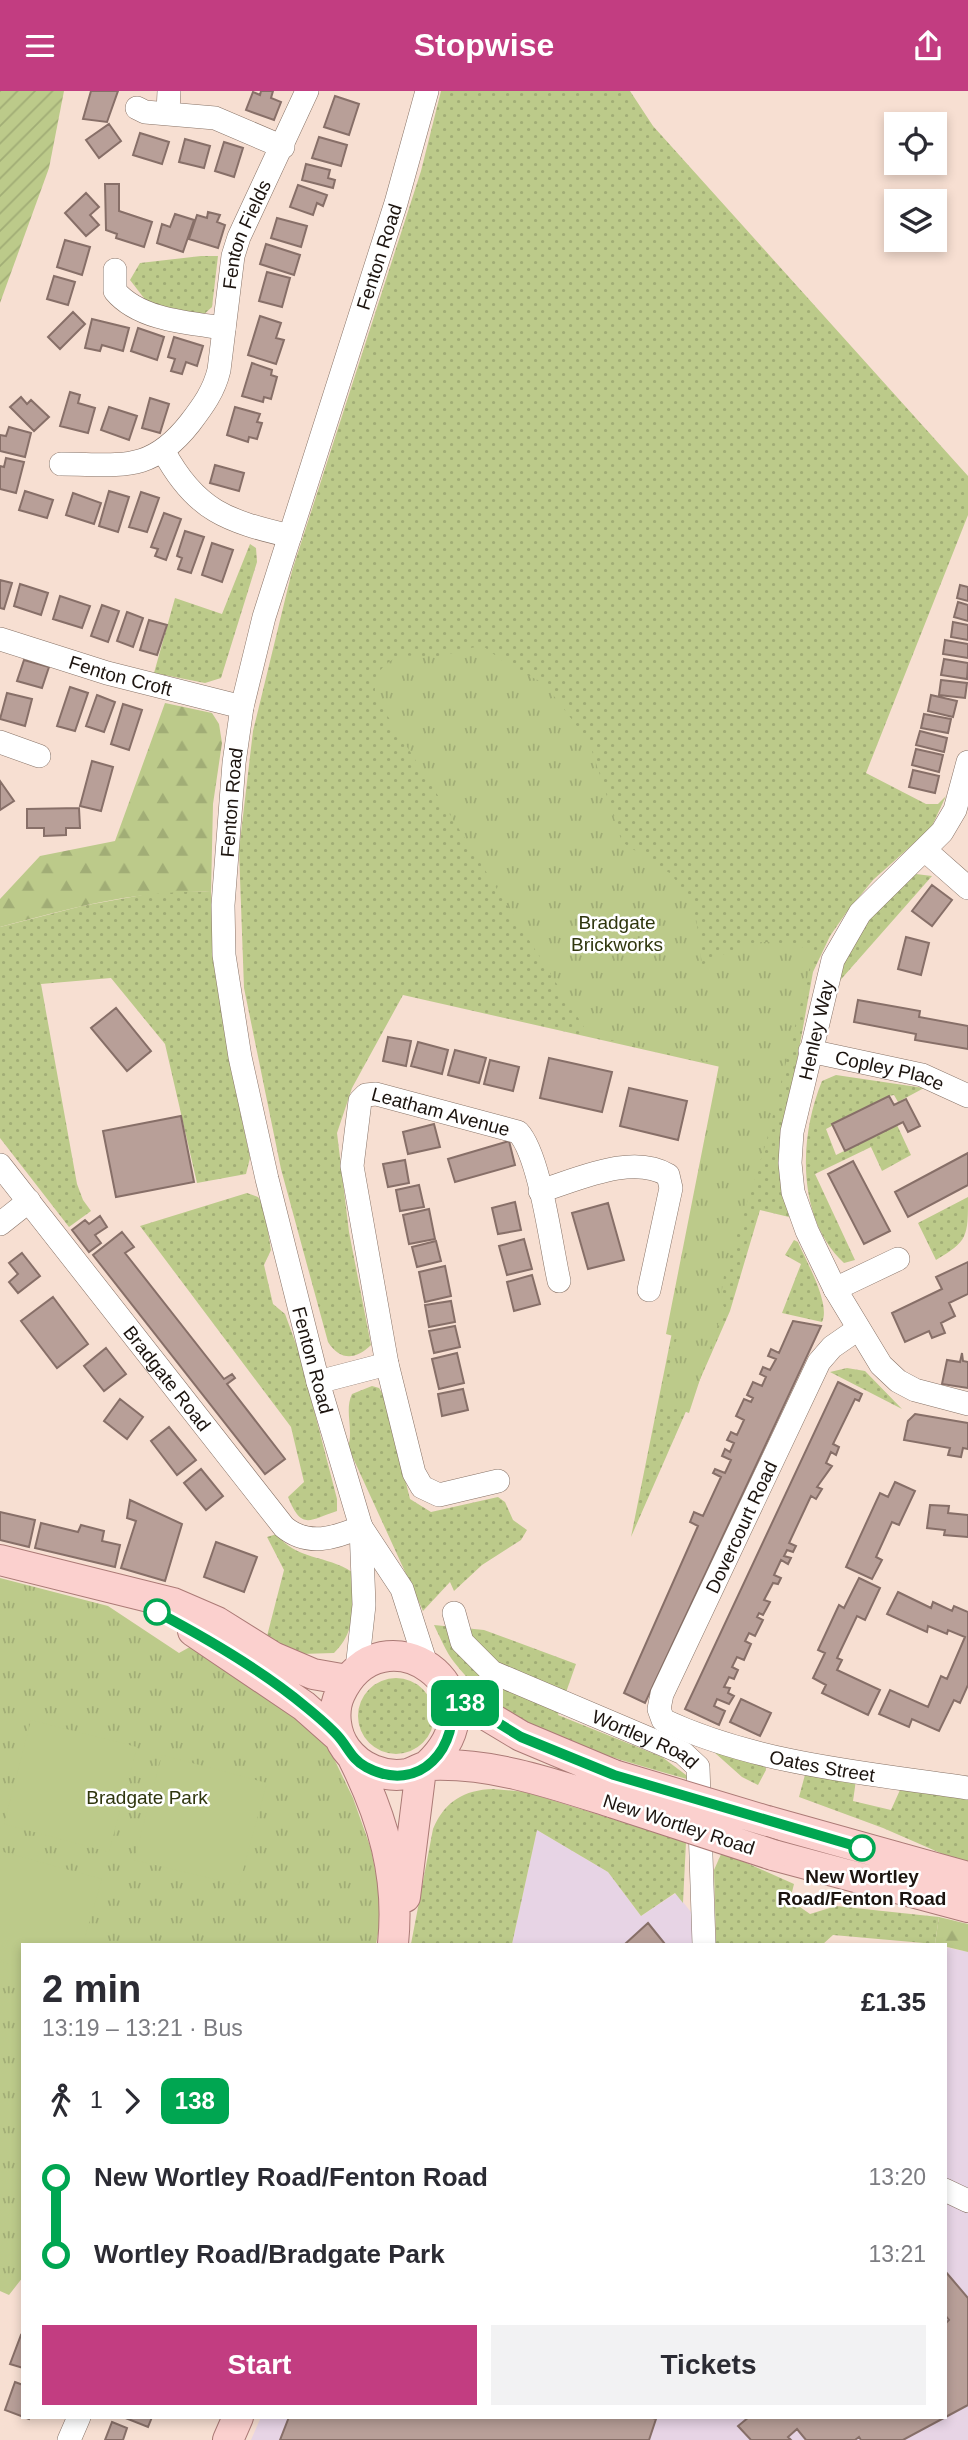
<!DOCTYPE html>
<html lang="en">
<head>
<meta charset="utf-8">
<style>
	:root { --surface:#fff; --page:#f2f2f3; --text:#2b2b33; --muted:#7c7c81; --accent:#c23d81 }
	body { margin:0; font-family:Arial,sans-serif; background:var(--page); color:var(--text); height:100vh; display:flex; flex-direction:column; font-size:26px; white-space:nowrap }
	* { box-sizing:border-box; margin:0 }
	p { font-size:23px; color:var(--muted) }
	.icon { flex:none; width:38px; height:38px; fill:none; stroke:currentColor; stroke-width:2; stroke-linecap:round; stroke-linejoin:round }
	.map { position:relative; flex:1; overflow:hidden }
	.details { position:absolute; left:21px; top:1852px; width:926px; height:476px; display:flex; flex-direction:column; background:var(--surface); border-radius:0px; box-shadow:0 4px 10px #0003 }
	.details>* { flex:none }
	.badge { padding:0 14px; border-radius:10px; font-size:24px; line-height:46px }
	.fabs { position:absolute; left:884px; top:21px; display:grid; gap:14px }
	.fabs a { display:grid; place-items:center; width:63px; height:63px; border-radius:0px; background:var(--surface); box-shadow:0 4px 10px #0003; font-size:35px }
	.map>.badge { position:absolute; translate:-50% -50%; box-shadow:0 0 0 4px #fff }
	.legs { display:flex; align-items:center; gap:10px; height:77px; padding:0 21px; font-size:23px }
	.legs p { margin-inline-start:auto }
	.headline { display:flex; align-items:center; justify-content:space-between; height:119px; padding:0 21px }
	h1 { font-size:38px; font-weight:700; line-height:52px }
	.button { display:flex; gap:14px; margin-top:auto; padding:14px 21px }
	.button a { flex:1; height:80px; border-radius:0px; background:var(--accent); color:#fff; font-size:28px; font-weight:700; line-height:80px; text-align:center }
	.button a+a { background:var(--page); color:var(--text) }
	ul { padding:0 21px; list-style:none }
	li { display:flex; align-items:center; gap:24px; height:77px; font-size:26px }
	li i { display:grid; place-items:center; width:10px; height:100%; margin:0 9px; background:currentColor }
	li i::after { content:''; width:18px; height:18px; margin:-9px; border:5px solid; border-radius:50%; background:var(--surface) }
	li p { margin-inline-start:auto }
	li:first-child i { background:linear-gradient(#0000 50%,currentColor 0) }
	li:last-child i { background:linear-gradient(currentColor 50%,#0000 0) }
	header { display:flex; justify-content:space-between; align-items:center; height:91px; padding:0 21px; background:var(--accent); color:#fff; font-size:32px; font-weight:700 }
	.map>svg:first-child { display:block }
</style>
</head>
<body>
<header><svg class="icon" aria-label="menu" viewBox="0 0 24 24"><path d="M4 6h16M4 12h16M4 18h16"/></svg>Stopwise<svg class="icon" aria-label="share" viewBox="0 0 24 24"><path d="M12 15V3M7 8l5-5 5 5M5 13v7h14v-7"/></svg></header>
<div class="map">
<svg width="968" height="2349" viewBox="0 0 968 2349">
	<defs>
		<pattern id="grass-dots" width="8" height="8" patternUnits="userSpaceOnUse" patternTransform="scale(1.75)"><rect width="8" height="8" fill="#bcca8a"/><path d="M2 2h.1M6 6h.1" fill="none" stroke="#a1ad76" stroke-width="1.8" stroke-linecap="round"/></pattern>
		<pattern id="forest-firs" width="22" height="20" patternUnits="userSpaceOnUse" patternTransform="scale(1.75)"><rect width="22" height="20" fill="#bcca8a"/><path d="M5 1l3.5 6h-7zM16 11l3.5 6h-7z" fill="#a1ad76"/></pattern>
		<pattern id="park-tufts" width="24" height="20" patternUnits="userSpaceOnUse" patternTransform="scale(1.75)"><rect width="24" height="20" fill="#bcca8a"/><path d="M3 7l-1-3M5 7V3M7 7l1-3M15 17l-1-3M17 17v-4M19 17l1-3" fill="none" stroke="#a1ad76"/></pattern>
		<pattern id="garden-furrows" width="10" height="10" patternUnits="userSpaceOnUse" patternTransform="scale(1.75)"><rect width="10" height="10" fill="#bcca8a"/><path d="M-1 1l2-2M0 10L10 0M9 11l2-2" fill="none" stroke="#a1ad76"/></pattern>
	</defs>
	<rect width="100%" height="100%" fill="#f7dfd2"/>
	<path fill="#e7d4e5" d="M537 1739 608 1781 641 1825 676 1802 716 1853H512Z
		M945 1856 968 1861V2349H251L261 2326H945Z"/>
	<path fill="url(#grass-dots)" d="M441 0H630L653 35 968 385V424L866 682 926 713H938L946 705 931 737 873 789 846 822 830 845 813 881 782 1053V1090L789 1126 760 1119 730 1220 631 1446 725 977 403 904 352 997 337 1042 349 1141 371 1254C356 1269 340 1270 328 1251L281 1078 244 897 239 759 253 640 292 480 421 80Z
		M201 165H218L212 216 201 226 147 211 130 189 140 172Z
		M250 453 256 457 257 471 221 587 205 592 154 582 175 507 222 523Z
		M916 783 932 785 836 894C843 849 883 811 916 783Z
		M164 800 211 801C214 892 232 978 250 1067L246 1083 197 1092 165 953 111 887 41 893 77 1093 83 1109 91 1120 69 1136 0 1047V836L82 815Z
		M836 984 924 997 898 1011 894 1004 889 1005 826 1038 836 1064 897 1034 911 1064 882 1080 871 1056 815 1083 855 1169 844 1172C796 1127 799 1046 822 990Z
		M247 1102 258 1106 264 1115 271 1159 264 1174 273 1213 285 1223 299 1261 337 1408V1420C309 1429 302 1440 288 1406L304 1391 291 1336 140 1135Z
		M968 1106C968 1146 968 1150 936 1169L918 1132Z
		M794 1149 798 1151C806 1170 831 1213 822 1231L782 1222 801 1173 785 1164Z
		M847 1277 865 1280 902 1318 830 1281Z
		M372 1295 379 1297 384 1305 410 1408 431 1421 498 1406 505 1411 513 1429 527 1439 521 1449 482 1474 454 1500 450 1491 423 1520 348 1356C354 1338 344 1320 352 1303Z
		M277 1443C295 1469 327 1464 352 1481 353 1512 358 1538 334 1562L300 1563 266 1549 284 1479 267 1446Z
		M434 1534 484 1539 576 1573 558 1624 662 1666 694 1690C610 1665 511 1645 454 1571 446 1561 440 1546 434 1534Z
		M358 1625a38 38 0 1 1 76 0a38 38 0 1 1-76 0Z
		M705 1653 765 1674 766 1679 758 1694 742 1686Z
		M806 1680 856 1689 853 1710 891 1719 900 1699 968 1705V1774L883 1737 799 1706Z
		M493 1698 526 1701 686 1751 683 1812 675 1802 641 1825 608 1781 537 1739 512 1853H411L433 1738C445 1710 464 1699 493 1698Z
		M722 1761 794 1793 790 1809 810 1823 836 1815 939 1826 935 1853 833 1844 823 1853H716L714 1779Z"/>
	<path fill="url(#forest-firs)" d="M165 612 212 622 219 633 222 652 213 713 211 801C135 799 73 817 0 836V808L40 765 115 750Z
		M939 1826 968 1833V1861L935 1853Z"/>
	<path fill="url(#park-tufts)" d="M483 555 512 577 544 592 589 651 622 751 671 783 689 807 696 826 702 874C753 849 758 845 814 859L766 1052 724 1184 720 1213 724 1215 689 1322 664 1313 677 1246 666 1243 719 974 589 944 375 605V587C395 556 409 567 439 565 454 563 468 556 483 555Z
		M0 1487 108 1515 179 1562 197 1552 324 1647 353 1707 371 1758 383 1817 376 1853H23V2186L9 2204 0 2200Z"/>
	<path fill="url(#garden-furrows)" d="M0 0H64L49 77 0 212Z"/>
	<path fill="#bcca8a" d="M31 1629 137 1656 109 1761 4 1733Z
		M162 1664 267 1692 239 1794 134 1769Z
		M0 1760 102 1788 83 1853H23V1877L0 1871Z"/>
	<path fill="#b89f98" stroke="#876f68" stroke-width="2" d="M91 0H118L107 31 83 28Z
		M261 0H273L271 7 281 11 274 29 246 19 253 1 260 4Z
		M335 5 359 13 349 44 324 36Z
		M109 33 121 50 99 67 86 49Z
		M140 42 169 51 162 73 133 64Z
		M319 46 347 54 341 75 312 67Z
		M185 48 210 55 204 77 179 71Z
		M224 51 243 57 234 86 215 80Z
		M306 73 330 79 328 87 335 89 333 97 302 89Z
		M105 93H119V120L152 131 144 156 116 147 117 143 106 139Z
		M298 94 327 104 323 115 317 112 313 124 290 116Z
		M86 102 99 116 90 124 99 134 86 145 65 122Z
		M208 121 220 124 217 131 225 134 218 157 189 148 197 124 207 127Z
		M175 123 194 129 183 161 157 152 162 133 170 136Z
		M277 127 307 135 301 156 271 147Z
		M65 149 90 156 82 184 57 176Z
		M266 153 300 164 294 184 260 173Z
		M267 181 290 187 282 216 259 210Z
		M54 185 75 191 68 214 47 208Z
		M73 221 85 233 60 258 48 246Z
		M260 225 281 232 276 247 284 249 276 273 248 264Z
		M92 228 129 237 123 260 102 254 100 260 85 257Z
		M138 237 164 246 157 269 131 260Z
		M174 246 203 255 197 275 186 271 182 283 171 280 175 268 168 266Z
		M252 272 272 279 271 284 277 286 271 308 264 306 263 311 242 305Z
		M70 301 80 304 78 312 95 317 88 342 60 335Z
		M21 306 27 313 31 309 49 326 34 340 10 316Z
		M150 307 169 313 160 342 142 337Z
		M109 316 137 325 129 349 101 339Z
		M235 316 260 323 257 331 262 332 257 348 249 346 248 351 227 344Z
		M9 336 31 342 25 366 0 360V344L6 345Z
		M6 367 24 371 16 402 0 398V375L4 376Z
		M215 374 244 382 239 400 210 392Z
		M25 400 53 409 47 427 19 419Z
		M109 400 129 406 118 441 99 435Z
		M141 401 159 407 147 441 129 436Z
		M73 402 101 412 94 433 66 424Z
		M164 422 181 428 166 469 155 465 158 458 151 456Z
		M185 440 204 446 191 482 178 478 182 467 177 465Z
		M212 452 233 459 222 491 202 484Z
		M0 489 12 492 4 518 0 517Z
		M20 493 48 502 41 524 14 515Z
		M960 494 968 496V510L957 507Z
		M60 505 90 515 82 537 53 528Z
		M958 511 968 514V530L954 526Z
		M102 514 119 520 108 551 91 545Z
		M127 521 143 527 133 556 117 550Z
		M149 529 167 534 157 564 140 559Z
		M953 531 968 534V549L951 546Z
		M945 549 968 553V567L943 563Z
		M944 568 968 572 967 588 941 584Z
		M24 569 49 576 42 597 17 590Z
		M941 589 967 592 965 607 939 604Z
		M70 596 88 602 75 640 57 635Z
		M7 602 32 608 25 635 0 628Z
		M97 604 115 611 104 641 86 635Z
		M931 604 957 610 953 626 928 620Z
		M123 613 142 619 129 659 111 653Z
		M924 623 951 628 948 642 921 637Z
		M920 640 947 647 944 661 916 654Z
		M916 658 943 664 939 681 912 674Z
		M92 670 113 676 101 720 80 715Z
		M913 679 939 685 935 702 909 696Z
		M0 690 14 710 0 719Z
		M79 717 80 737H66V744L44 745V737H27V718Z
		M932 794 952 809 932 835 912 820Z
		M906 846 929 852 921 884 898 878Z
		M858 909 920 920 919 926 968 935V958L915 949 916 943 854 931Z
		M116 917 151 960 127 980 91 937Z
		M388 946 411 950 406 975 383 970Z
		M418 951 448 959 442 983 411 975Z
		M455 959 486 967 479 992 448 984Z
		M549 967 612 981 602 1021 540 1007Z
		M490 969 519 976 513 1000 484 993Z
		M629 997 687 1010 678 1049 620 1035Z
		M889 1005 894 1014 906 1008 920 1035 908 1041 903 1031 845 1060 832 1033Z
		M181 1025 194 1091 116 1106 103 1040Z
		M434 1033 440 1056 408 1063 403 1041Z
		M509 1050 515 1074 455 1091 448 1068Z
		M968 1062V1094L908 1126 895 1101Z
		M405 1069 409 1092 388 1096 383 1073Z
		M853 1070 890 1140 864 1153 828 1083Z
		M419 1094 424 1116 400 1120 396 1099Z
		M515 1111 521 1139 498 1143 492 1117Z
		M608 1112 624 1169 588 1178 572 1122Z
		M429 1118 435 1148 409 1153 403 1124Z
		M100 1125 107 1136 95 1144 101 1152 89 1161 72 1139 85 1129 89 1133Z
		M122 1141 134 1156 125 1162 224 1288 232 1283 235 1287 227 1293 285 1368 265 1383 93 1164Z
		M524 1148 532 1178 507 1184 499 1155Z
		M436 1150 441 1170 417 1176 412 1156Z
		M22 1162 40 1185 18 1202 9 1191 18 1183 9 1172Z
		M968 1171V1203L949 1212 955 1225 941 1232 945 1242 932 1247 929 1240 905 1251 892 1222 942 1198 936 1186Z
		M445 1175 451 1205 425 1211 419 1181Z
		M532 1184 540 1213 514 1220 507 1191Z
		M53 1206 88 1253 57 1277 21 1230Z
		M451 1210 455 1231 429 1236 425 1214Z
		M793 1230 821 1235 645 1612 624 1602 698 1435 690 1431 694 1421 703 1425 721 1386 713 1382 715 1378 725 1382 731 1369 722 1365 725 1358 730 1361 734 1352 727 1349 731 1341 737 1344 744 1329 736 1325 744 1308 751 1311 753 1307 747 1304 753 1291 762 1295 766 1286 760 1283 763 1276 770 1279 776 1268 768 1265 771 1258 779 1262Z
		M455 1235 460 1256 434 1262 429 1240Z
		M106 1257 126 1283 104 1300 84 1275Z
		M457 1262 464 1292 439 1298 432 1268Z
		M962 1262 963 1270 968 1271V1297L942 1293 947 1269 960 1271Z
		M838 1291 862 1303 859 1310 855 1308 833 1353 839 1356 836 1364 831 1361 826 1372 832 1375 817 1396 822 1398 816 1408 811 1405 789 1452 796 1455 793 1461 787 1459 784 1465 791 1467 788 1473 781 1469 774 1484 781 1487 778 1493 773 1492 764 1509 770 1511 763 1524 759 1522 757 1526 763 1529 755 1545 749 1542 745 1550 751 1553 744 1569 737 1566 732 1576 738 1579 734 1588 729 1586 724 1596 730 1597 728 1602 734 1605 729 1613 717 1608 714 1615 725 1620 719 1634 685 1618Z
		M463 1298 468 1319 442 1325 438 1303Z
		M120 1308 143 1326 127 1348 104 1330Z
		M915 1323 968 1332V1358L963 1357 961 1366 948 1364 950 1357 904 1349 908 1330Z
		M169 1336 196 1369 177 1384 151 1350Z
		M201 1378 223 1405 206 1419 184 1392Z
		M895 1391 915 1400 899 1434 892 1431 876 1466 882 1469 872 1488 846 1476 880 1402 888 1406Z
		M130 1409 182 1433 165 1490 121 1477 136 1430 127 1427Z
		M930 1414 949 1415 948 1422 968 1424V1446L944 1444 945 1439 927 1437Z
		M0 1421 35 1429 29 1456 0 1449Z
		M41 1432 78 1441 81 1434 104 1440 102 1450 120 1454 115 1476 35 1457Z
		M216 1451 257 1466 244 1501 204 1486Z
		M859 1487 880 1497 865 1529 857 1525 837 1567 842 1569 837 1579 880 1599 868 1624 822 1602 826 1594 813 1587 825 1562 818 1559 839 1514 844 1517Z
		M898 1501 931 1517 933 1511 952 1520 954 1515 968 1521V1594L960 1612 954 1609 939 1640 912 1628 909 1636 879 1623 890 1599 928 1616 941 1585 947 1588 965 1546 948 1539 947 1543 928 1535 927 1541 887 1523Z
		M741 1608 771 1622 760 1645 730 1631Z
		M648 1832 665 1853H625Z
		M945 2180 968 2207V2314L903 2349H861L859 2346 855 2349H806L797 2338 788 2346 791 2349H751L738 2335 749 2326H945V2233L949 2229 945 2224Z
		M21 2244 23 2245V2277L10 2273Z
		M15 2291 23 2294V2326H30L29 2328 5 2319Z
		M123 2326H152L148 2336Z
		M289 2326H649L656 2328 649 2349H280Z
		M112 2331 127 2337 123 2349H105Z"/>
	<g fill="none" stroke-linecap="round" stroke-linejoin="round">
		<defs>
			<g id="minor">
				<path d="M137 17 145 21 215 27 283 56"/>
				<path d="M168 22 169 0"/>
				<path d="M115 179V200C139 229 189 232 224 237"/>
				<path d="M164 361C196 420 227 430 290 445"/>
				<path id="s1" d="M61 373C120 373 150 383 190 332 203 315 214 300 219 279L233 165 239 146 307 0"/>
				<path id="s2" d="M0 548 107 582 242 616"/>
				<path d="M0 651 39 665"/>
				<path d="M968 671 955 719 942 741 860 822 833 869 792 1041 790 1072 793 1101 807 1140 835 1198 881 1274 898 1290 915 1299 968 1313"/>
				<path d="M926 760 968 797"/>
				<path id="s3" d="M810 960 922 984 968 1005"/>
				<path id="s4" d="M0 1074 284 1436C308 1456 335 1447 361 1436"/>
				<path d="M540 1100C577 1089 632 1062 668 1084L671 1097 649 1199"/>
				<path d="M0 1133 29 1110"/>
				<path d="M835 1198 898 1168"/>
				<path id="s5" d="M858 1238 832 1256 819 1271 662 1603 659 1618 663 1629C757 1673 866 1682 968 1697"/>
				<path d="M318 1291 387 1273"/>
				<path id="s6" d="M498 1390 439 1404 422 1396 414 1382 387 1273 352 1075 360 1010 366 1004 376 1003 518 1041C540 1064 551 1155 559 1190"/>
				<path d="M361 1436 402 1498 426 1573"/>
				<path id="s7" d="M454 1522 462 1551 492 1581 683 1662 698 1676 704 1853"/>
				<path id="s8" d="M357 1578 364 1514 361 1436 318 1291 267 1088 240 966 224 864 223 814 234 672 242 616 264 526 396 112 427 0"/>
				<path d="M945 2099 968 2110"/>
				<path d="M69 2349 79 2326"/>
			</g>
			<path id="major" d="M0 1469 173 1512 217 1531 273 1566 313 1583 347 1589
				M193 1540 304 1615 339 1646
				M451 1603 521 1645 614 1684
				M353 1667C383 1727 400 1786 393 1853
				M428 1674C508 1599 381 1514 340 1603 332 1620 335 1643 346 1658 360 1677 384 1687 407 1683 416 1681 424 1674 432 1674 495 1672 554 1693 614 1712
				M767 1730 968 1786
				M773 1764 968 1816
				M405 1806 421 1678
				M228 2349 238 2326"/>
		</defs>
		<use href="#minor" stroke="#877266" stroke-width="24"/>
		<use href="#major" stroke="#ab7a76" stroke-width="32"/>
		<use href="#minor" stroke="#fff" stroke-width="23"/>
		<use href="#major" stroke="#fbd0ce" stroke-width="30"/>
		<defs>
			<path id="major-bridge" d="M614 1684 767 1730
				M614 1712 773 1764"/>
		</defs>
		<use href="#major-bridge" stroke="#ab7a76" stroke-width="32" stroke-linecap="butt"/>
		<use href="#major-bridge" stroke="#fbd0ce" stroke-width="30"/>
	</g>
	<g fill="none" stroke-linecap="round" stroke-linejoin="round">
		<defs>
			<path id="line-1" d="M157 1521C208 1548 262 1579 306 1616 317 1625 329 1635 338 1645 348 1656 352 1669 366 1676 420 1705 461 1656 451 1603L521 1646 614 1684 862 1757"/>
		</defs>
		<use href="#line-1" stroke="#fff" stroke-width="16"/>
		<use href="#line-1" stroke="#00a651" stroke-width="10"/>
	</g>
	<g fill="#fff" stroke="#00a651" stroke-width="3.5">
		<circle cx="157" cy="1521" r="12"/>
		<circle cx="862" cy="1757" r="12"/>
	</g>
	<g text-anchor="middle" stroke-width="5" stroke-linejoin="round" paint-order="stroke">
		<g font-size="19" fill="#1c140f" stroke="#fff">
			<text dy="7" stroke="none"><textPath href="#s1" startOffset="343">Fenton Fields</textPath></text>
			<text dy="7" stroke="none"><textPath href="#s8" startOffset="1451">Fenton Road</textPath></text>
			<text dy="7" stroke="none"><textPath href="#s2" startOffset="126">Fenton Croft</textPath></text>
			<text dy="7" stroke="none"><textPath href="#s8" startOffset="884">Fenton Road</textPath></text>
			<text transform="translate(816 939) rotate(-77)" y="7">Henley Way</text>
			<text dy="7" stroke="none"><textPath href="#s3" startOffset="82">Copley Place</textPath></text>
			<text dy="7" stroke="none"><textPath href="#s6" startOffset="560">Leatham Avenue</textPath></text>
			<text transform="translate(313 1269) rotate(75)" y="7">Fenton Road</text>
			<text dy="7" stroke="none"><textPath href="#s4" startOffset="271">Bradgate Road</textPath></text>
			<text transform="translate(741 1436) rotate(-65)" y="7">Dovercourt Road</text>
			<text dy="7" stroke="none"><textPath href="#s7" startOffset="240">Wortley Road</textPath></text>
			<text dy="7" stroke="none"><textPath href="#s5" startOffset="612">Oates Street</textPath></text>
			<text transform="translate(679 1733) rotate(18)" y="7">New Wortley Road</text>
		</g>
		<g font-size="19" fill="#2f360e" stroke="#fff">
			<text x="617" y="838">Bradgate<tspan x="617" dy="22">Brickworks</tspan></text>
			<text x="147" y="1713">Bradgate Park</text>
		</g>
		<g font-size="19" font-weight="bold" fill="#1c140f" stroke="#fff">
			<text x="862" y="1792">New Wortley<tspan x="862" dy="22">Road/Fenton Road</tspan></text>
		</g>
	</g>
</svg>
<div class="fabs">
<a><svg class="icon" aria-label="locate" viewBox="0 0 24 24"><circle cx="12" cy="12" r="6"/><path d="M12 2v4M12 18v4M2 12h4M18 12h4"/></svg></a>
<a><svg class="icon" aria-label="layers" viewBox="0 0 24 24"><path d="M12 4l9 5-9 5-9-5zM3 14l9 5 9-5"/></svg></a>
</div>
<b class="badge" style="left:465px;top:1612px;background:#00a651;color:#fff">138</b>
<section class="details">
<div class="headline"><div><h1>2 min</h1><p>13:19 – 13:21 · Bus</p></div><b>£1.35</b></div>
<div class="legs"><svg class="icon" aria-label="walk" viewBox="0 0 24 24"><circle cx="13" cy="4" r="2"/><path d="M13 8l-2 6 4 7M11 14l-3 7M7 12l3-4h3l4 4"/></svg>1<svg class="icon" aria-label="forward" viewBox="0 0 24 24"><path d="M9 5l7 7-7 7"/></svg><b class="badge" style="background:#00a651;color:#fff">138</b></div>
<ul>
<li><i style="color:#00a651"></i><b>New Wortley Road/Fenton Road</b><p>13:20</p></li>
<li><i style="color:#00a651"></i><b>Wortley Road/Bradgate Park</b><p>13:21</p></li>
</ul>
<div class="button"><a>Start</a><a>Tickets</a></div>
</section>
</div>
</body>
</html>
